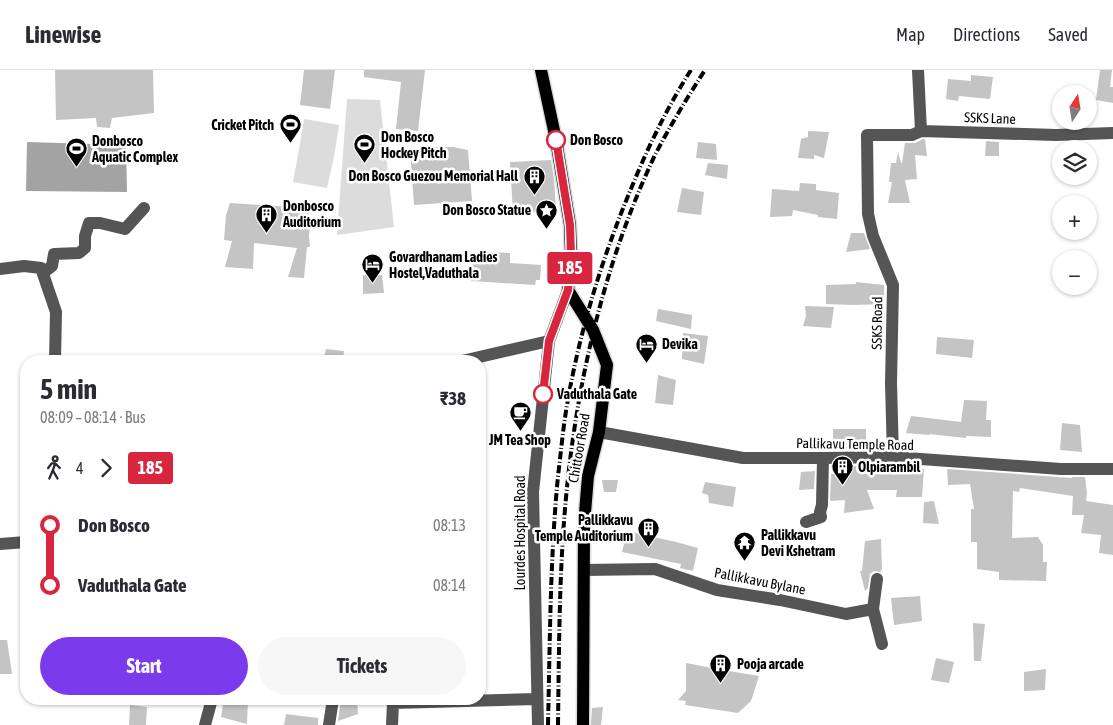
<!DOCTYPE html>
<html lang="en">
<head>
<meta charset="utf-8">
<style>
	:root { --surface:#fff; --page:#f7f7f7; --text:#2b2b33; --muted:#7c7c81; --line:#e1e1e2; --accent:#7c3aed }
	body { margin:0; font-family:"Asap Condensed",sans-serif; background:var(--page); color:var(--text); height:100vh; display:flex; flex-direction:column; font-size:19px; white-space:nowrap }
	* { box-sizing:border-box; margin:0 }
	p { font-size:16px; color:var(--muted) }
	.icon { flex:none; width:28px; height:28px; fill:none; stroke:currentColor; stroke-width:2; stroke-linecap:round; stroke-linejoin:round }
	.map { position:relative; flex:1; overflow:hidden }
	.sheet { position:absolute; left:20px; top:285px; width:466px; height:350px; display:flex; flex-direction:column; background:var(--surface); border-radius:20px; box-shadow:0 1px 4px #0004 }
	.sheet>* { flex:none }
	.badge { padding:0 10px; border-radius:4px; font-size:18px; line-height:32px }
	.needle { width:32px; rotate:12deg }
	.tools { position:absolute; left:1052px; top:15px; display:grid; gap:10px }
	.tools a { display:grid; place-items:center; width:45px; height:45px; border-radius:50%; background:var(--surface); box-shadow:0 1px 4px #0004; font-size:25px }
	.map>.badge { position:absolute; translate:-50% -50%; box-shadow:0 0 0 2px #fff }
	.legs { display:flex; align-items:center; gap:8px; height:55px; padding:0 20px; font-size:16px }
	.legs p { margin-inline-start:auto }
	.head { display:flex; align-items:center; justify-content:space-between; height:85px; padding:0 20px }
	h1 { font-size:28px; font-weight:700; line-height:38px }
	.cta { display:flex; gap:10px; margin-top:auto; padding:10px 20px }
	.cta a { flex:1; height:58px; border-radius:30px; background:var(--accent); color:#fff; font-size:20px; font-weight:700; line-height:58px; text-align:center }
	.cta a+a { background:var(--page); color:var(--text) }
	ul { padding:0 20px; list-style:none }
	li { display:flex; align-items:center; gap:18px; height:60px; font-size:19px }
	li i { display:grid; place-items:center; width:8px; height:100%; margin:0 6px; background:currentColor }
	li i::after { content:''; width:12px; height:12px; margin:-6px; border:4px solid; border-radius:50%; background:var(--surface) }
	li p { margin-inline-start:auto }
	li:first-child i { background:linear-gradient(#0000 50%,currentColor 0) }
	li:last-child i { background:linear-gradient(currentColor 50%,#0000 0) }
	header { display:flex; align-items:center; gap:30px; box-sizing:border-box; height:70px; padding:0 25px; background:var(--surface); border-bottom:1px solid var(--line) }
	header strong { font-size:24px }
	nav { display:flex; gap:28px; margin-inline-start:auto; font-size:18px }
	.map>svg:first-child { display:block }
</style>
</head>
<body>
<header>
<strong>Linewise</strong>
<nav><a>Map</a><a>Directions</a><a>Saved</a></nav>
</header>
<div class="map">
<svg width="1113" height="655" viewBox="0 0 1113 655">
	<rect width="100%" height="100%" fill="#fff"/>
	<path fill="#dcdcdc" d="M347 29 380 30 394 157 337 165Z
		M304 49 339 55 334 87 327 118 293 112 300 74Z"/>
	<path fill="#a3a3a3" d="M27 72 126 75 127 122 26 121Z"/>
	<path fill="#c4c4c4" d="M55 0H153L154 43 112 48 110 58 97 57 96 48 56 50Z
		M304 0H335L330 39 300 35Z
		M364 0H425L418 61 396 59 401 12 364 7Z
		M1100 0H1112L1110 17H1113V33L1096 30Z
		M971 5 993 7 990 29 959 26 958 31 946 29 948 9 971 11Z
		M808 61 829 62 824 88 814 85V89L798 88 801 69 808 67Z
		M923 69H925L927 86 915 85 917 109 905 110 910 133H888L892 112H889L891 93H896L898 82 901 93H902L905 73H915Z
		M986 71 999 72V86H985Z
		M698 72 716 74 717 90 696 88Z
		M434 77H453L468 80 472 131 414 135 410 79Z
		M551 90 554 109 556 139 545 142 524 141 513 143 510 92Z
		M708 93 728 95 727 109 705 105Z
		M800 113 816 114V120L839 123 837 149 818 147V145L793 140 792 146 770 147 772 119 799 121Z
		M682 118 704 122 701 145 677 142Z
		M230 133 310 138 308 155H310L309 166 310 177H307L304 208 288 207 297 178 254 173 253 199 225 197 232 171 224 170 226 145Z
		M851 163H864L870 179 846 182Z
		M488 182 510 183V193L541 195 540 210H536L535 215 471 211 473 191 488 192Z
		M363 205H382L384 223 363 224Z
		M856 212 884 215V234L853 235 826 234V215L856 214Z
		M805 236 834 237 831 258 803 256 806 246Z
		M658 239 692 245 691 259 656 251Z
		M683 263 708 266 704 294 682 289Z
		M937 267 974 270 972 288 936 284Z
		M326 279 344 281 343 291H323Z
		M658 305 676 310 673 335 655 333Z
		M964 330 987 331 986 350H991V367L966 366V368L929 364V365L906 363 911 346 961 352Z
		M1062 353 1080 355 1082 382 1060 380Z
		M833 359H866V379L833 380Z
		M848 396H866V399L892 397 924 399 922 427H896L897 420H867L874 439 844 443 845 430 830 431 831 404 848 403Z
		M947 399 1072 408V407H1085L1087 423 1086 431 1113 435V485L1099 483 1101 465 1081 463 1084 445H1072L1073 426 1020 418 1019 422 1013 421 1012 468 1038 467 1043 475V492H1047L1046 511 999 510V502L977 499V472H971V439H974L970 414 948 415Z
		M815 401 814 419 799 420 801 402Z
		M602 410H618L616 422H604Z
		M705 412 736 417 733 437 709 433 708 425 702 423Z
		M934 431 939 454 923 453 924 432Z
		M627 461 676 472 698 478 693 501 680 498 681 494 622 482Z
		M881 469 882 499 880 502 874 501 870 504 868 518 865 521 860 501H862L865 471Z
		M920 526 922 551 894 555 891 528Z
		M973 553 985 554 981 591H974Z
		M0 570H7L12 604H0Z
		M936 588 954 592 949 613 931 610Z
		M686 593 717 599 759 606 751 631 738 643 685 635 686 631 678 630 686 621Z
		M1046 599 1045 620 1024 621V602Z
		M224 629H248L247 654 221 647Z
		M341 629H357L358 644 338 651Z
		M130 635 147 637 146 655H129Z
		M603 637 601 655H591L592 638Z
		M286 644 318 648V655H284Z"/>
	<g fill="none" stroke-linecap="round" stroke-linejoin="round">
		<defs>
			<path id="major" d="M541 0 556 70 570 155 571 185 568 220 593 260 607 295 599 362 588 406 584 455 583 655"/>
		</defs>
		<use href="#major" stroke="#dbdbdb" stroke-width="15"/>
		<path stroke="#555" stroke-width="12" d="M918 0 921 61
			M0 199 24 196 41 198 56 242 55 291
			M43 203 52 196 54 184 79 183 85 178V166L89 153H100L125 159 144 138
			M462 291 549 271
			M599 362 743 388H823L893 387 1061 399H1113
			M893 387 891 313 893 215 873 166 868 144 867 65H912L921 61 1056 65 1113 63
			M806 452 821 447 820 442 822 435 823 388
			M0 474 26 472
			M584 500 655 499 717 520 780 530 846 544 873 539
			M877 509 873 539 882 574
			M205 655 212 629
			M329 655 333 629
			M392 655 393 633 537 629
			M538 655 533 422 549 271 568 220"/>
		<use href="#major" stroke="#000" stroke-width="12"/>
		<path stroke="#000" stroke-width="4" stroke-dasharray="8 2.5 1 2.5" stroke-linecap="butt" d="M548 655C550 572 550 489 558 406 561 382 563 358 567 335 580 259 603 185 633 114 649 75 668 36 691 0
			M558 655C559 583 559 511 565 439 575 319 603 195 655 85 670 56 687 28 705 0"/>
	</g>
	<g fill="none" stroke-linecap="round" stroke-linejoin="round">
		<defs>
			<path id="line-1" d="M543 324 549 271 568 220 571 185 570 155 556 70"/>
		</defs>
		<use href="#line-1" stroke="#fff" stroke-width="11"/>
		<use href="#line-1" stroke="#d7263d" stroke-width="8"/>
	</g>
	<defs>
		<symbol id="stadium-pin" viewBox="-11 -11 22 30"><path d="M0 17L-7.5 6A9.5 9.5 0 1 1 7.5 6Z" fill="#000" stroke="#fff"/><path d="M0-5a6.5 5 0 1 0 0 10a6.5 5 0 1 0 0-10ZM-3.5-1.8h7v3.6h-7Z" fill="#fff"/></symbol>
		<symbol id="building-pin" viewBox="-11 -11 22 30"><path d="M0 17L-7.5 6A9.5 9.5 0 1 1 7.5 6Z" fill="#000" stroke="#fff"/><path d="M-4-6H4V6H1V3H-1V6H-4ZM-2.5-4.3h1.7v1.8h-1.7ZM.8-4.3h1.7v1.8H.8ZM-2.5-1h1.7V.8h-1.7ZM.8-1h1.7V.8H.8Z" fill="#fff"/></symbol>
		<symbol id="sight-pin" viewBox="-11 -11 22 30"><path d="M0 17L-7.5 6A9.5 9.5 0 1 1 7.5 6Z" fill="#000" stroke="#fff"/><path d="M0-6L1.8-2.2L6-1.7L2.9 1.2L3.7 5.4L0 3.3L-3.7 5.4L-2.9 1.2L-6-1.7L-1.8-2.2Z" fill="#fff"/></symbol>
		<symbol id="hotel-pin" viewBox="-11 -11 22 30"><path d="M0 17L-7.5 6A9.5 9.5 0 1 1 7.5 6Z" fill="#000" stroke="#fff"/><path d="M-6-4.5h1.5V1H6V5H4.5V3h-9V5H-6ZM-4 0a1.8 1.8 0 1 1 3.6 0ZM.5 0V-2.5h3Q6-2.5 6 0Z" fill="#fff"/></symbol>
		<symbol id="cafe-pin" viewBox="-11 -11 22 30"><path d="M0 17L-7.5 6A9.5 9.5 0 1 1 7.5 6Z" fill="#000" stroke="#fff"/><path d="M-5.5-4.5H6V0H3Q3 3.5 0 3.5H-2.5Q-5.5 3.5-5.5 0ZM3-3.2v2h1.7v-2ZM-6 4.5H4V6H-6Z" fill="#fff"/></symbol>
		<symbol id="temple-pin" viewBox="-11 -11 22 30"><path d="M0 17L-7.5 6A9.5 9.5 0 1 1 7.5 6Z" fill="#000" stroke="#fff"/><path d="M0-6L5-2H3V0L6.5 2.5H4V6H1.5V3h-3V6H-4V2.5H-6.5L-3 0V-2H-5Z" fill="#fff"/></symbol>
	</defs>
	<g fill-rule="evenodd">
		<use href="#stadium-pin" x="278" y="42" width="25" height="34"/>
		<use href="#stadium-pin" x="352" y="62" width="25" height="34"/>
		<use href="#stadium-pin" x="64" y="66" width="25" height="34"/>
		<use href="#building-pin" x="522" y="94" width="25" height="34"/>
		<use href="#sight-pin" x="534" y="128" width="25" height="34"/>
		<use href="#building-pin" x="254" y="132" width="25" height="34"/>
		<use href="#hotel-pin" x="360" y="182" width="25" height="34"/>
		<use href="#hotel-pin" x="634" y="262" width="25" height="34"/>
		<use href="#cafe-pin" x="508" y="330" width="25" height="34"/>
		<use href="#building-pin" x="830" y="384" width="25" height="34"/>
		<use href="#building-pin" x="636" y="446" width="25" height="34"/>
		<use href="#temple-pin" x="732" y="460" width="25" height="34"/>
		<use href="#building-pin" x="708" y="582" width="25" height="34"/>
	</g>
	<g fill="#fff" stroke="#d7263d" stroke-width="2.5">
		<circle cx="556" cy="70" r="9"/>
		<circle cx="543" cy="324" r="9"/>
	</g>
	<g text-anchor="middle" stroke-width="5" stroke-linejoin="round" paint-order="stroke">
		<g font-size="14" fill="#000" stroke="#fff">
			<text transform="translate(990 48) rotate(2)" y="5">SSKS Lane</text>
			<text transform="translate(877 253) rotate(-89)" y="5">SSKS Road</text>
			<text transform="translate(855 374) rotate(1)" y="5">Pallikavu Temple Road</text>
			<text transform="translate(579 378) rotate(-80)" y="5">Chittoor Road</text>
			<text transform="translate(520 463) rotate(-90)" y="5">Lourdes Hospital Road</text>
			<text transform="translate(760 511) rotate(11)" y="5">Pallikkavu Bylane</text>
		</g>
		<g font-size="14" font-weight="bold" fill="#000" stroke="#fff" text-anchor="start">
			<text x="274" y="60" text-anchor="end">Cricket Pitch</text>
			<text x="381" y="72">Don Bosco<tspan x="381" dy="16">Hockey Pitch</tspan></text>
			<text x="92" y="76">Donbosco<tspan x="92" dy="16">Aquatic Complex</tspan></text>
			<text x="518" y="111" text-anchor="end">Don Bosco Guezou Memorial Hall</text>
			<text x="283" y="141">Donbosco<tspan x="283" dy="16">Auditorium</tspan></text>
			<text x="531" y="145" text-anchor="end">Don Bosco Statue</text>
			<text x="389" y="192">Govardhanam Ladies<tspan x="389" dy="16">Hostel,Vaduthala</tspan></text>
			<text x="662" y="279">Devika</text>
			<text x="520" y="375" text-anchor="middle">JM Tea Shop</text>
			<text x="858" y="402">Olpiarambil</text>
			<text x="633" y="455" text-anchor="end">Pallikkavu<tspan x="633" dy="16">Temple Auditorium</tspan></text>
			<text x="761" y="470">Pallikkavu<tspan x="761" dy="16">Devi Kshetram</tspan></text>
			<text x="737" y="599">Pooja arcade</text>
		</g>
		<g font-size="14" font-weight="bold" fill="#000" stroke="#fff" text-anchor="start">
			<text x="570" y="75">Don Bosco</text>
			<text x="557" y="329">Vaduthala Gate</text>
		</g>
	</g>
</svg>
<div class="tools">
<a><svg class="needle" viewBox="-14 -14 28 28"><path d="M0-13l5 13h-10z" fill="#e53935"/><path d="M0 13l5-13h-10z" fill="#7c7c81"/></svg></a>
<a><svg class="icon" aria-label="layers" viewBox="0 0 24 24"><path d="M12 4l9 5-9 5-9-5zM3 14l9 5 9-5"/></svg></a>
<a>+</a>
<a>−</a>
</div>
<b class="badge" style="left:570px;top:198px;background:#d7263d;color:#fff">185</b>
<section class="sheet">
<div class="head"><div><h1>5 min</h1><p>08:09 – 08:14 · Bus</p></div><b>₹38</b></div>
<div class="legs"><svg class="icon" aria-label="walk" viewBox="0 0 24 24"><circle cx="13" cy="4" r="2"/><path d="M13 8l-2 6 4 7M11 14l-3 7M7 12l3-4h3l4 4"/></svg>4<svg class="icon" aria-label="forward" viewBox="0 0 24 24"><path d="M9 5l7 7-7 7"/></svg><b class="badge" style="background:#d7263d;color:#fff">185</b></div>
<ul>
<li><i style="color:#d7263d"></i><b>Don Bosco</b><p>08:13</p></li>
<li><i style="color:#d7263d"></i><b>Vaduthala Gate</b><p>08:14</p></li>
</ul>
<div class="cta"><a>Start</a><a>Tickets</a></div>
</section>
</div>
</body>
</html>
